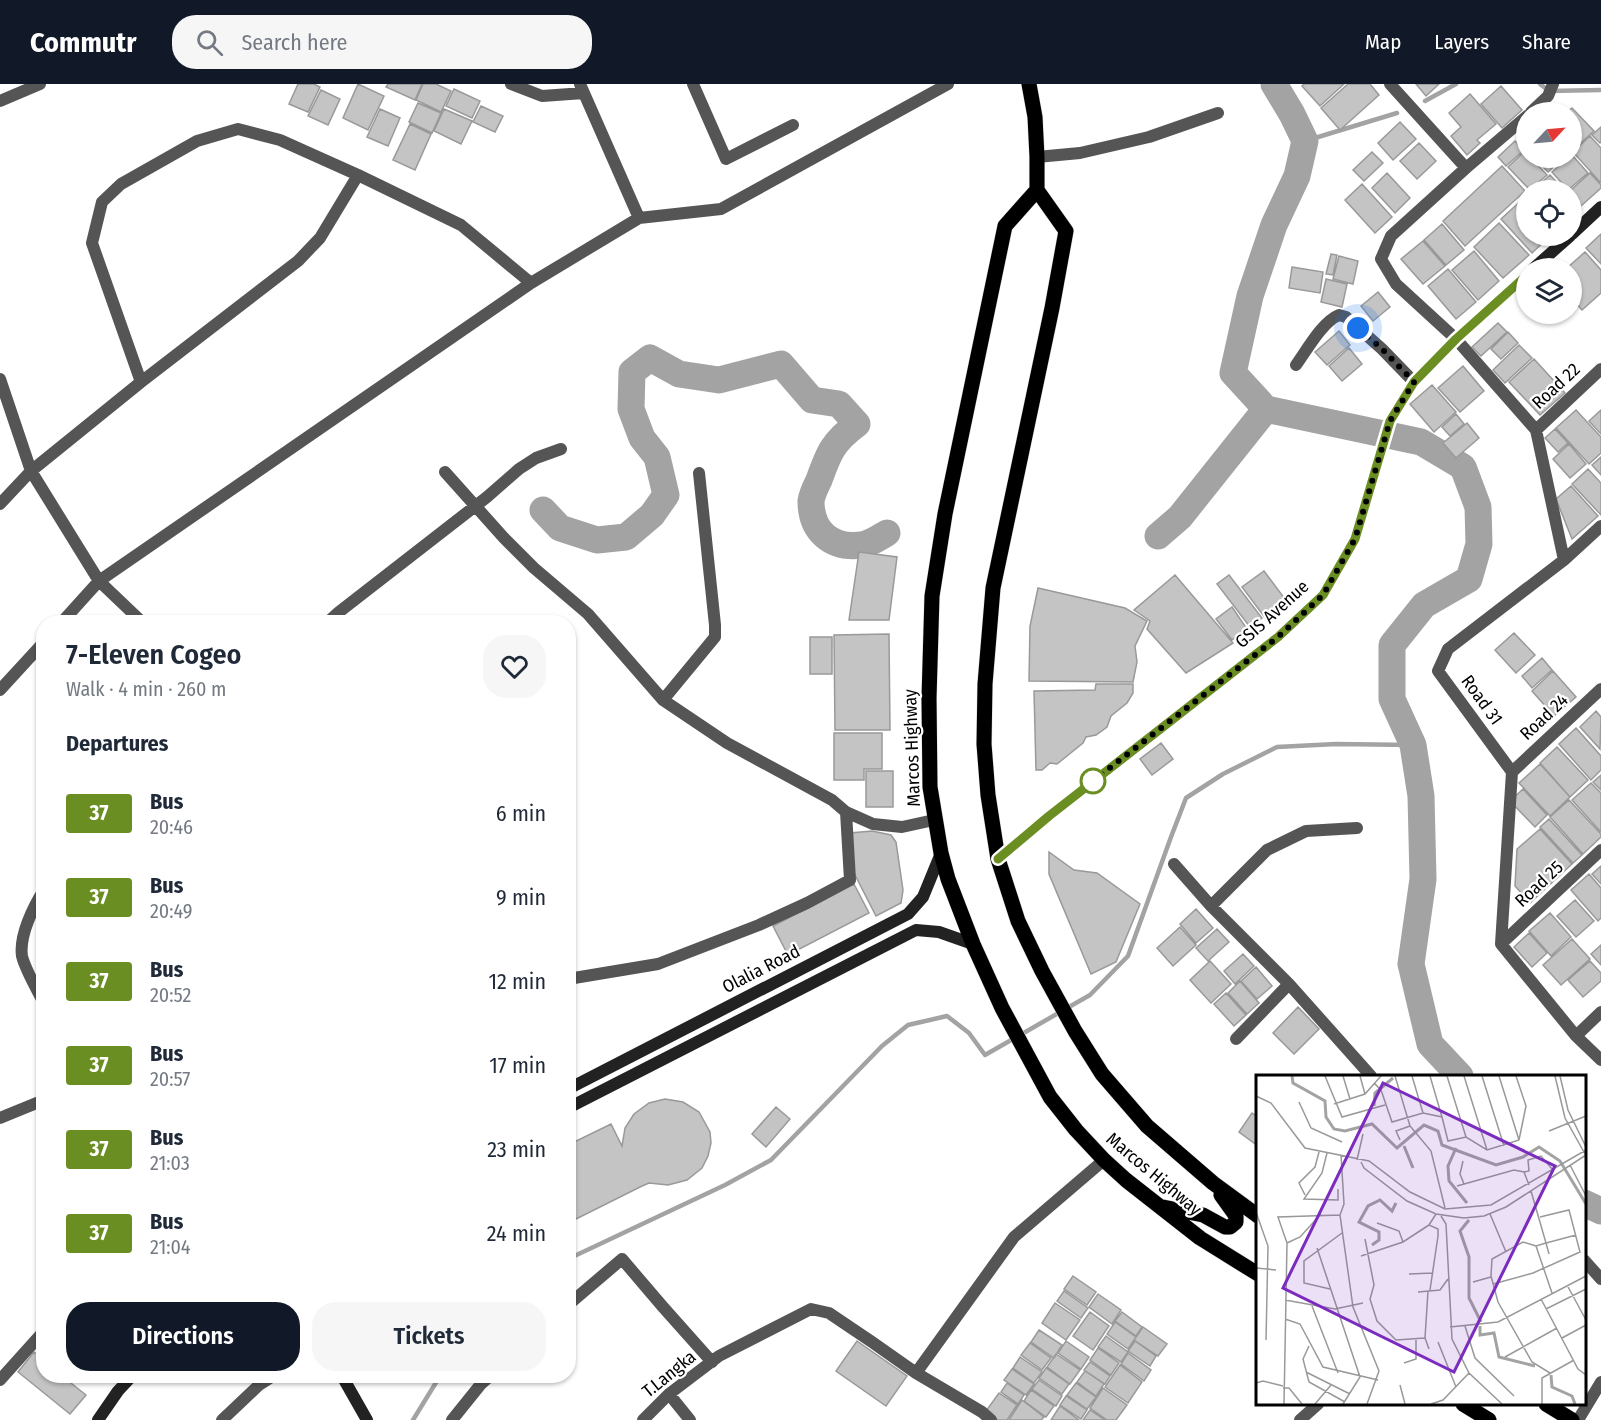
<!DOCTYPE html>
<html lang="en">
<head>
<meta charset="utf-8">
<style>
	:root { --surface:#fff; --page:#f6f6f7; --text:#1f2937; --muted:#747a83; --accent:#111827 }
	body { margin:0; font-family:"Fira Sans Condensed",sans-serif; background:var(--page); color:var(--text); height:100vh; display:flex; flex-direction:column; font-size:22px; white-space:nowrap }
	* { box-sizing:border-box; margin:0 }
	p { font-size:20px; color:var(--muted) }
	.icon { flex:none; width:33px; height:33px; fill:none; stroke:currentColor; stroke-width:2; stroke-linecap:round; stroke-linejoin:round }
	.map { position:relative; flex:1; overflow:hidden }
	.details { position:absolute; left:36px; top:531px; width:540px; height:768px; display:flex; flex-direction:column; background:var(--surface); border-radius:24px; box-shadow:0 2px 4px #0004 }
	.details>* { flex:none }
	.badge { padding:0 12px; border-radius:4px; font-size:21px; line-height:39px }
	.needle { width:39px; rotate:64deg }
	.fabs { position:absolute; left:1516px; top:18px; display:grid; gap:12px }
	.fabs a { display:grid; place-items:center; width:66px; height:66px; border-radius:50%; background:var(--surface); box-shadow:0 2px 4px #0004; font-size:30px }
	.you { position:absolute; width:30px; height:30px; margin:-15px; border:4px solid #fff; border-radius:50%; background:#1a73e8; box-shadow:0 0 0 9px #1a73e833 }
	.map>.badge { position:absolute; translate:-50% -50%; box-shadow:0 0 0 3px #fff }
	h2 { padding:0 30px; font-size:22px; line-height:54px }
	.round { display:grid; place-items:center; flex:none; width:63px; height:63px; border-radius:24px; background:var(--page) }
	.summary { display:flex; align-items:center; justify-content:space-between; height:102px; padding:0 30px }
	h1 { font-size:28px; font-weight:600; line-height:45px }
	.cta { display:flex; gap:12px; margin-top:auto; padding:12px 30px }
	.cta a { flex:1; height:69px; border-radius:24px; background:var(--accent); color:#fff; font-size:24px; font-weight:600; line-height:69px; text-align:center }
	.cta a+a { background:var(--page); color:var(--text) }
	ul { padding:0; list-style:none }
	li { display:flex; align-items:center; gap:18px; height:84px; padding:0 30px }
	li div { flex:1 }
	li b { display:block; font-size:22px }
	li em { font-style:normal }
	li .badge { min-width:66px; font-weight:700; text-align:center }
	header { display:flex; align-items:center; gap:36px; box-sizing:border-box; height:84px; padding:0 30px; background:var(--accent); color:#fff }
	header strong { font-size:28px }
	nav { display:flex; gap:33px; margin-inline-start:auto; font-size:21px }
	.search { width:420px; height:54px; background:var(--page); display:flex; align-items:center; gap:15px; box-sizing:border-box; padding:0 21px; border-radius:24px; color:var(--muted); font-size:22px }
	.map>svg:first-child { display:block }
</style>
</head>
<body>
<header>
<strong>Commutr</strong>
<div class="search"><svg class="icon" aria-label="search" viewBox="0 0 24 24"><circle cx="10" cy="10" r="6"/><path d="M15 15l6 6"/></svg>Search here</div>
<nav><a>Map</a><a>Layers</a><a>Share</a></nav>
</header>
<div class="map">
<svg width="1601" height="1336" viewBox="0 0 1601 1336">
	<rect width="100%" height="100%" fill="#fff"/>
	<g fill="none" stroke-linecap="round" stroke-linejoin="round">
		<path stroke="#a3a3a3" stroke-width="4.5" d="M1540 0 1549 7 1601 6
			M1425 17 1456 0
			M1305 57 1397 29
			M568 1175 725 1101 771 1076 882 962 908 941 947 932 969 949 985 971 1090 911 1128 872 1171 753 1186 714 1223 690 1277 663 1336 660 1413 661
			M413 1336 440 1292"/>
		<path stroke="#a3a3a3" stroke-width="27" d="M1274 0 1292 30 1305 57 1297 92 1274 141 1250 212 1233 289 1266 325 1421 358 1463 383 1478 423 1479 460 1469 495 1424 521 1392 561V615L1413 661 1421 712 1423 795 1411 880 1430 960 1460 992
			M543 426 560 444 597 456 626 453 652 431 666 411 657 373 642 354 631 325 632 288 650 274 679 290 719 296 781 280 812 316 839 320 857 340C833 358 829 368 819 396 816 402 812 410 811 417 811 448 832 465 862 461 870 460 880 453 887 449
			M1158 452 1180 433 1266 325
			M1584 1119 1601 1127"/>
	</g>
	<path fill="#c4c4c4" stroke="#999" stroke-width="1.5" d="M298 0H314L320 3 308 28 289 20Z
		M358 0 384 12 368 46 343 34Z
		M388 0H422L415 16 386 3Z
		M423 0H436L451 7 441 28 416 16Z
		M1304 0H1344L1320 22 1302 2Z
		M1348 0H1370L1379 11 1340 46 1321 24Z
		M1416 0H1439L1426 12Z
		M1501 2 1522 26 1502 44 1481 20Z
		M454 5 480 17 472 34 446 22Z
		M321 6 340 15 328 41 308 32Z
		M1470 10 1496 40 1477 56 1480 59 1467 71 1451 52 1461 43 1449 29Z
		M418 19 441 29 432 49 409 38Z
		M481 22 503 32 495 48 473 38Z
		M1572 24 1594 47 1572 67V28H1567Z
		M380 25 400 34 388 62 367 53Z
		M444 25 472 37 461 60 434 47Z
		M1400 38 1416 55 1393 76 1378 59Z
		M410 40 431 50 415 86 393 76Z
		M1601 43V58L1600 59 1592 51Z
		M1527 47V65L1518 56Z
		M1590 52 1601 64V99L1573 68Z
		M1515 57 1524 66 1506 82 1498 73Z
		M1419 59 1436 77 1417 95 1400 77Z
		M1525 67 1527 69V74H1531L1547 91 1530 106 1508 83Z
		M1372 68 1383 79 1364 97 1353 86Z
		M1572 71 1588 89 1568 106 1552 88 1568 74H1572Z
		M1534 74H1563L1548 88Z
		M1502 82 1525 107 1465 162 1443 137Z
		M1387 89 1410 114 1395 129 1372 104Z
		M1590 89 1601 101V104L1581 122 1572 112 1571 106Z
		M1550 91 1564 106H1533Z
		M1362 100 1392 133 1375 149 1345 116Z
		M1527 111V152H1550L1532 169 1501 135Z
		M1572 115 1578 122 1572 127Z
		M1499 139 1529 171 1503 194 1474 163Z
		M1442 140 1464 166 1446 181 1424 156Z
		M1601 150V180L1586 164Z
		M1423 157 1445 182 1423 200 1401 175Z
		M1474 167 1499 197 1478 216 1452 186Z
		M1585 168 1601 186V209L1582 226 1572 215V184H1567Z
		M1331 170 1337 171 1333 191 1326 190Z
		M1339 172 1358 177 1353 200 1333 195Z
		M1292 183 1323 188 1320 209 1289 204Z
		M1448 185 1476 218 1456 235 1428 202Z
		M1326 195 1347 200 1342 223 1321 218Z
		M1378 208 1390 223 1373 237 1361 222Z
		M1498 239 1507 248 1481 272 1472 263Z
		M1339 247 1350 261 1327 281 1315 268Z
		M1508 248 1518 259 1501 275 1491 265Z
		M1519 261 1532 274 1505 299 1493 286Z
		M1349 264 1362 280 1342 297 1329 282Z
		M1534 275 1565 309 1540 331 1509 298Z
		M1463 282 1484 307 1460 328 1438 304Z
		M1432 301 1456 328 1434 348 1410 320Z
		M1576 326 1601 353V369L1589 380 1556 344Z
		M1601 326V350L1589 337Z
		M1456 330 1464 340 1450 352 1442 343Z
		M1467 339 1479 354 1456 374 1443 359Z
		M1555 345 1568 359 1558 368 1545 354Z
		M1569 360 1586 380 1570 394 1553 375Z
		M1601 373V391L1592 381Z
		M1588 385 1601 399V431L1572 400Z
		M1571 402 1598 432 1572 455 1556 415Z
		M859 468 897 473 889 536H849Z
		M1264 487 1288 519 1266 535 1242 503Z
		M1175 491 1233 559 1186 589 1147 545 1150 537 1134 526Z
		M1229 491 1262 534 1250 543 1217 500Z
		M1038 504 1125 524 1147 537 1135 562 1137 578 1133 598 1029 597 1030 542Z
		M1232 523 1247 545 1232 556 1216 535Z
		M1514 549 1535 571 1516 589 1495 566Z
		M889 550 890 646H835L834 551Z
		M810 553H832V590H810Z
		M1542 574 1552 586 1532 604 1522 592Z
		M1553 587 1576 613 1554 632 1532 607Z
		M1096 600H1133V609L1127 619 1111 632 1107 643 1096 651 1086 653 1083 659 1057 680 1050 679 1042 686H1036L1034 607 1095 606Z
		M1596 627 1601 633 1600 665 1580 643Z
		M1576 644 1601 672V686L1591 696 1559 660Z
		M834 649H882V685H864V696H834Z
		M1161 659 1173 675 1152 691 1140 675Z
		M1557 663 1588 696 1570 713 1540 679Z
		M1540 680 1570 713 1550 732 1519 699Z
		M866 687H893V723H866Z
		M1601 691V706L1593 698Z
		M1591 699 1601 709V748L1572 716Z
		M1523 705 1547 731 1535 743 1510 717Z
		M1569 716 1601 750V753L1583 770 1550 733Z
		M1549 735 1582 771 1573 779 1540 743Z
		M1540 745 1572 780 1530 819 1515 802 1517 765Z
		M872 747 891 751 896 758 903 806 901 819 876 832 854 789 850 749Z
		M1049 768 1074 786 1097 789 1140 820 1116 878 1091 890 1049 790Z
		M1601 782V800L1592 790Z
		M1589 790 1601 804V834L1598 837 1571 806Z
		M854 800 869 829 788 871 773 842Z
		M1575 816 1594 837 1576 853 1557 832Z
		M1196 825 1213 844 1196 859 1180 840Z
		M1550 829 1571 853 1551 872 1529 847Z
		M1180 843 1196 861 1173 882 1157 864Z
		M1217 845 1229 858 1208 877 1196 864Z
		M1529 849 1547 869 1532 883 1514 863Z
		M1572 855 1590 875 1561 901 1543 881Z
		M1601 861V881L1591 870Z
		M1243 870 1254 882 1235 900 1224 887Z
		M1210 877 1231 900 1211 919 1190 896Z
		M1590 877 1601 889V897L1583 913 1568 896Z
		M1256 883 1272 902 1257 915 1241 897Z
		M1240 897 1259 919 1247 930 1228 909Z
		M1226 909 1246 931 1234 942 1214 920Z
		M1298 923 1319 945 1294 970 1273 949Z
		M665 1015 683 1018 699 1028 710 1048 711 1059 708 1072 702 1084 687 1096 668 1101 649 1099 642 1102 568 1139V1061L611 1040 622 1062 625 1044 634 1030 649 1019Z
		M776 1023 790 1035 766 1063 752 1050Z
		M1252 1029 1258 1033V1062L1239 1048Z
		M1073 1192 1096 1208 1087 1221 1064 1205Z
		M1064 1207 1088 1224 1081 1234 1057 1217Z
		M1098 1210 1121 1226 1112 1240 1089 1223Z
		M1055 1219 1080 1236 1066 1256 1042 1239Z
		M1090 1228 1109 1242 1093 1266 1073 1252Z
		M1122 1228 1142 1243 1136 1252 1115 1237Z
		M1115 1238 1136 1253 1128 1265 1107 1250Z
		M1143 1243 1167 1260 1158 1272 1134 1256Z
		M1039 1246 1062 1261 1054 1274 1031 1258Z
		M1106 1252 1128 1268 1121 1278 1098 1263Z
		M857 1257 907 1292 886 1322 836 1287Z
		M1066 1257 1089 1273 1081 1285 1058 1269Z
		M1135 1257 1156 1272 1150 1282 1128 1267Z
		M1030 1259 1051 1274 1042 1286 1021 1271Z
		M1098 1264 1119 1279 1111 1291 1090 1276Z
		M34 1268 44 1276V1292H62L86 1311 70 1330 18 1288Z
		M1128 1269 1151 1286 1144 1297 1121 1280Z
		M1056 1270 1080 1286 1070 1300 1047 1283Z
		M1020 1273 1042 1288 1034 1299 1013 1284Z
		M1090 1278 1110 1292 1105 1300 1084 1286Z
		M1120 1281 1142 1298 1128 1319 1105 1303Z
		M1046 1284 1069 1300 1062 1310 1039 1294Z
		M1012 1285 1034 1300 1026 1311 1004 1296Z
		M1085 1287 1104 1300 1096 1312 1077 1298Z
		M1039 1296 1062 1312 1056 1322 1032 1305Z
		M1007 1299 1024 1311 1018 1320 1001 1308Z
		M1076 1299 1096 1313 1087 1325 1067 1311Z
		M1103 1304 1127 1321 1116 1336H1107L1090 1324Z
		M1031 1306 1054 1322 1046 1333 1024 1317Z
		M999 1309 1017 1321 1007 1336H998L986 1327Z
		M1066 1312 1087 1326 1081 1335 1060 1321Z
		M1022 1316 1044 1333 1041 1336H1009Z
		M1060 1322 1079 1336H1051Z
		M1090 1326 1105 1336H1083Z"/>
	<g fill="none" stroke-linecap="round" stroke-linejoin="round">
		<defs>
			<path id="primary" d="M1029 0 1035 33 1037 73V106L1066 147 1052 224 993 504 985 600 984 660 988 711 998 775 1018 837 1042 887 1075 947 1102 990 1147 1042 1213 1099 1258 1132
				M1037 106 1005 142 945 430 932 512 929 614 930 703 941 769 948 795 973 860 1002 924 1050 1013 1076 1046 1104 1076 1126 1096 1200 1154 1258 1190
				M1163 1123 1203 1131 1225 1143H1230L1236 1138V1132L1221 1111
				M1463 1320 1489 1336
				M1546 1320 1572 1336"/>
		</defs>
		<use href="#primary" stroke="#dbdbdb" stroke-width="16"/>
		<path stroke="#555" stroke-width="12" d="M511 0 542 12 584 9
			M580 0 639 134
			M693 0 726 75 793 41
			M1390 0 1466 84
			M0 17 40 0
			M1531 28 1548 12 1553 0
			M1527 32 1466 84 1391 152 1381 175 1396 200 1456 255 1536 346 1564 476 1448 565 1438 587 1512 688 1501 860 1576 952 1601 976
			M1037 73 1080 69 1149 53 1218 29
			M1296 281C1307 266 1322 238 1339 231L1346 233 1382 265 1414 298
			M0 295 31 387 99 497 142 538
			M141 298 92 159 102 118 121 100 197 57 238 45 280 56 358 91 461 141 531 199
			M1536 346 1601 285
			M445 388 504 454 534 484 588 530 663 616 727 659 832 716 846 728
			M0 420 31 387 141 298 298 177 320 154 358 91
			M1564 476 1601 442
			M62 538 99 497 531 199 639 134 721 125 948 0
			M328 538 339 528 487 413 519 385 536 374 561 365
			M0 606 44 558
			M663 616 715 553V541L699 389
			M1512 688 1601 605
			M1174 780 1211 822 1289 900 1371 992
			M44 806C33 823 19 852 22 872 25 885 37 906 44 919
			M1211 822 1267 766 1306 747 1357 744
			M1501 860 1601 766
			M568 895 658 880 759 841 807 819 850 796 846 728 873 740 902 743 934 736
			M1576 952 1601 928
			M1236 955 1289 900
			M0 1034 44 1016
			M1584 1176 1601 1195
			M568 1221 622 1175 663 1223 712 1278
			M916 1289 1014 1153 1104 1076
			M0 1296 44 1247
			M669 1310 690 1336
			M222 1336 259 1301 273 1292
			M452 1336 481 1300 490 1292
			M643 1336 669 1310 719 1272 811 1225 829 1229 872 1258 916 1289 982 1328 991 1336
			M1300 1336 1318 1320
			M1578 1336 1601 1298"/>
		<path stroke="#222" stroke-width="12" d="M1572 150 1601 123
			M1534 184 1570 152
			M998 775 1049 732 1278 553 1323 511 1355 455 1390 337 1414 298 1456 255 1527 191
			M568 1005 908 830 923 813 941 769
			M568 1024 916 846 939 848 973 860
			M342 1292 367 1336
			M98 1336 118 1307 132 1292"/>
		<use href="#primary" stroke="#000" stroke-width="15"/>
	</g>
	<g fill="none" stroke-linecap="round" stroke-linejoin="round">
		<defs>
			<path id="line" d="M998 775 1049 732 1278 553 1323 511 1355 455 1390 337 1414 298 1456 255 1527 191"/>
		</defs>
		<use href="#line" stroke="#fff" stroke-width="14"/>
		<use href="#line" stroke="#6b8e23" stroke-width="9"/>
		<path stroke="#000" stroke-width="6" stroke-dasharray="0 10.8" d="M1093 697 1278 553 1323 511 1355 455 1390 337 1414 298 1382 265 1358 244"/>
	</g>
	<circle fill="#fff" stroke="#6b8e23" stroke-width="3" cx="1093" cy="697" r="12"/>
	<g text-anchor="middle" stroke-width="4.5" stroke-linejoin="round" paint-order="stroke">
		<g font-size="18" fill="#000" stroke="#fff">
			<text transform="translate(1556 302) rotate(-43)" y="6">Road 22</text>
			<text transform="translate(1272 530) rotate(-42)" y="6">GSIS Avenue</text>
			<text transform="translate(1482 616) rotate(54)" y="6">Road 31</text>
			<text transform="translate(1544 633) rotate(-43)" y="6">Road 24</text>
			<text transform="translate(912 664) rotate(-92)" y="6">Marcos Highway</text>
			<text transform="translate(1539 800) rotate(-43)" y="6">Road 25</text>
			<text transform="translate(761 885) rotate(-27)" y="6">Olalia Road</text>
			<text transform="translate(1154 1090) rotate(40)" y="6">Marcos Highway</text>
			<text transform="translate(669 1290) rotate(-39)" y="6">T.Langka</text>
		</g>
	</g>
	<g transform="translate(1256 991)">
		<rect width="330" height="330" fill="#fff"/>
		<path fill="none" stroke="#a3a3a3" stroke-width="3" d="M36 1 37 8 69 26 70 42 78 54 89 56 116 49 141 73 168 50 182 56 186 70 240 90 267 82 283 72 304 86 330 129M118 31 119 18 137 3M148 71 157 93M200 73 192 91 193 106 211 128M213 145 204 156 213 182V223L225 247M116 170 123 165V157L103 147 112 131 124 125 136 136 140 128M224 251V260L238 258 243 282 279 291M295 300 296 312 316 321 319 329"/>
		<path fill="none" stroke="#999" stroke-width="1.5" d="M69 1 86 42 129 30M87 1 94 24M104 1 109 19M139 1 154 51 175 76 189 133M156 1 167 38M174 1 186 42M191 1 210 62M208 1 231 75M226 1 248 71M243 1 263 65M260 1 270 31 263 65M299 1 309 43 329 79M304 1 312 35 330 72M118 8 125 15 136 47 167 38 186 42 192 66 210 62 231 75 263 65M0 21 15 28 49 73 113 86 154 117 189 134 235 130 330 75M43 27 55 53 86 67M78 29 109 19 125 1M293 56 330 41M144 65 140 56 154 51M71 78 66 98 48 124 82 125V114M85 80 88 129 84 140 97 232 123 296 111 329M101 85 107 59M207 86 204 99 208 109M105 87 108 93 151 126 180 139 208 143 228 141 250 132 330 80M314 90 330 121M268 97 273 96 272 85 285 81 297 95M201 111 258 95 268 97 273 110M275 116 290 168 280 171 296 218M49 120 43 108 59 92 63 77M0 137 12 171 10 265M234 139 250 177M185 141 190 149 196 264 213 298 246 329M121 148 143 156 147 167M109 164 118 210 114 224 121 246 140 265 169 263M31 168 44 162 65 139M280 171 267 167 236 184 235 201 242 227 276 287 294 298M61 173 104 302 87 329M293 179 290 168 320 160M105 181 147 167 173 150M0 193 20 195M153 199 177 198M217 207 235 202M237 209 277 198 324 177 313 135 284 142M311 210 330 245M74 214 48 208V186L86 158M174 215 182 161V154L173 150 180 139M172 216 169 263 173 274M162 217 184 215 192 204M285 224 322 294 330 300M29 225 79 234 107 228M56 231 82 298M290 234 330 214M29 244 44 249 67 292 122 305M209 251 219 283 258 321M194 252 242 247 330 201M306 263 330 250M182 267 200 312M53 271 47 284 53 307 89 327M249 282 301 253M148 288 160 284V265M50 297 94 319M0 308 7 306 27 311M144 310 149 329M27 313H33L46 329M28 329 31 168 22 142 84 140M59 329 75 310M175 329 187 325 213 298M286 329V303L318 285"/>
		<path fill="#7b2cbf" fill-opacity="0.15" stroke="#7b2cbf" stroke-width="3" d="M127 8 299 91 198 297 27 213Z"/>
		<rect width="330" height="330" fill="none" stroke="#000" stroke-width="3"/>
	</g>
</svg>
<div class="fabs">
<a><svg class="needle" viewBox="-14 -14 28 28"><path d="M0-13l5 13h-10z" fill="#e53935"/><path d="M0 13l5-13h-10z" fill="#747a83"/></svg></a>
<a><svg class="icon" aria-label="locate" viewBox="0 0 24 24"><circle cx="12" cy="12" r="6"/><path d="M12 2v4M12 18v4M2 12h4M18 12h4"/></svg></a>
<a><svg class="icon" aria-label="layers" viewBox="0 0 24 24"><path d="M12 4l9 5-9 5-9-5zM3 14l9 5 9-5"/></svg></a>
</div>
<div class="you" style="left:1358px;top:244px"></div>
<section class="details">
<div class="summary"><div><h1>7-Eleven Cogeo</h1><p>Walk · 4 min · 260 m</p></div><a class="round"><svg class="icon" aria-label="heart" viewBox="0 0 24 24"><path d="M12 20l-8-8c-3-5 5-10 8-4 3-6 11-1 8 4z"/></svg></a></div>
<h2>Departures</h2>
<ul>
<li><span class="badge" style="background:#6b8e23;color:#fff">37</span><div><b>Bus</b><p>20:46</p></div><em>6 min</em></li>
<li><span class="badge" style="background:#6b8e23;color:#fff">37</span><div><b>Bus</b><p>20:49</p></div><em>9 min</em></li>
<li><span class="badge" style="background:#6b8e23;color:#fff">37</span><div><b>Bus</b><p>20:52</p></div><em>12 min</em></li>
<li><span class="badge" style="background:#6b8e23;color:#fff">37</span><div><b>Bus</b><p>20:57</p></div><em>17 min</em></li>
<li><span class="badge" style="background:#6b8e23;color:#fff">37</span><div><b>Bus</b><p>21:03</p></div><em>23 min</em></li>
<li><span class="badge" style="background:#6b8e23;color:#fff">37</span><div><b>Bus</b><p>21:04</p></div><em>24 min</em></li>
</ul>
<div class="cta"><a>Directions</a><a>Tickets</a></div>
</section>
</div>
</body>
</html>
